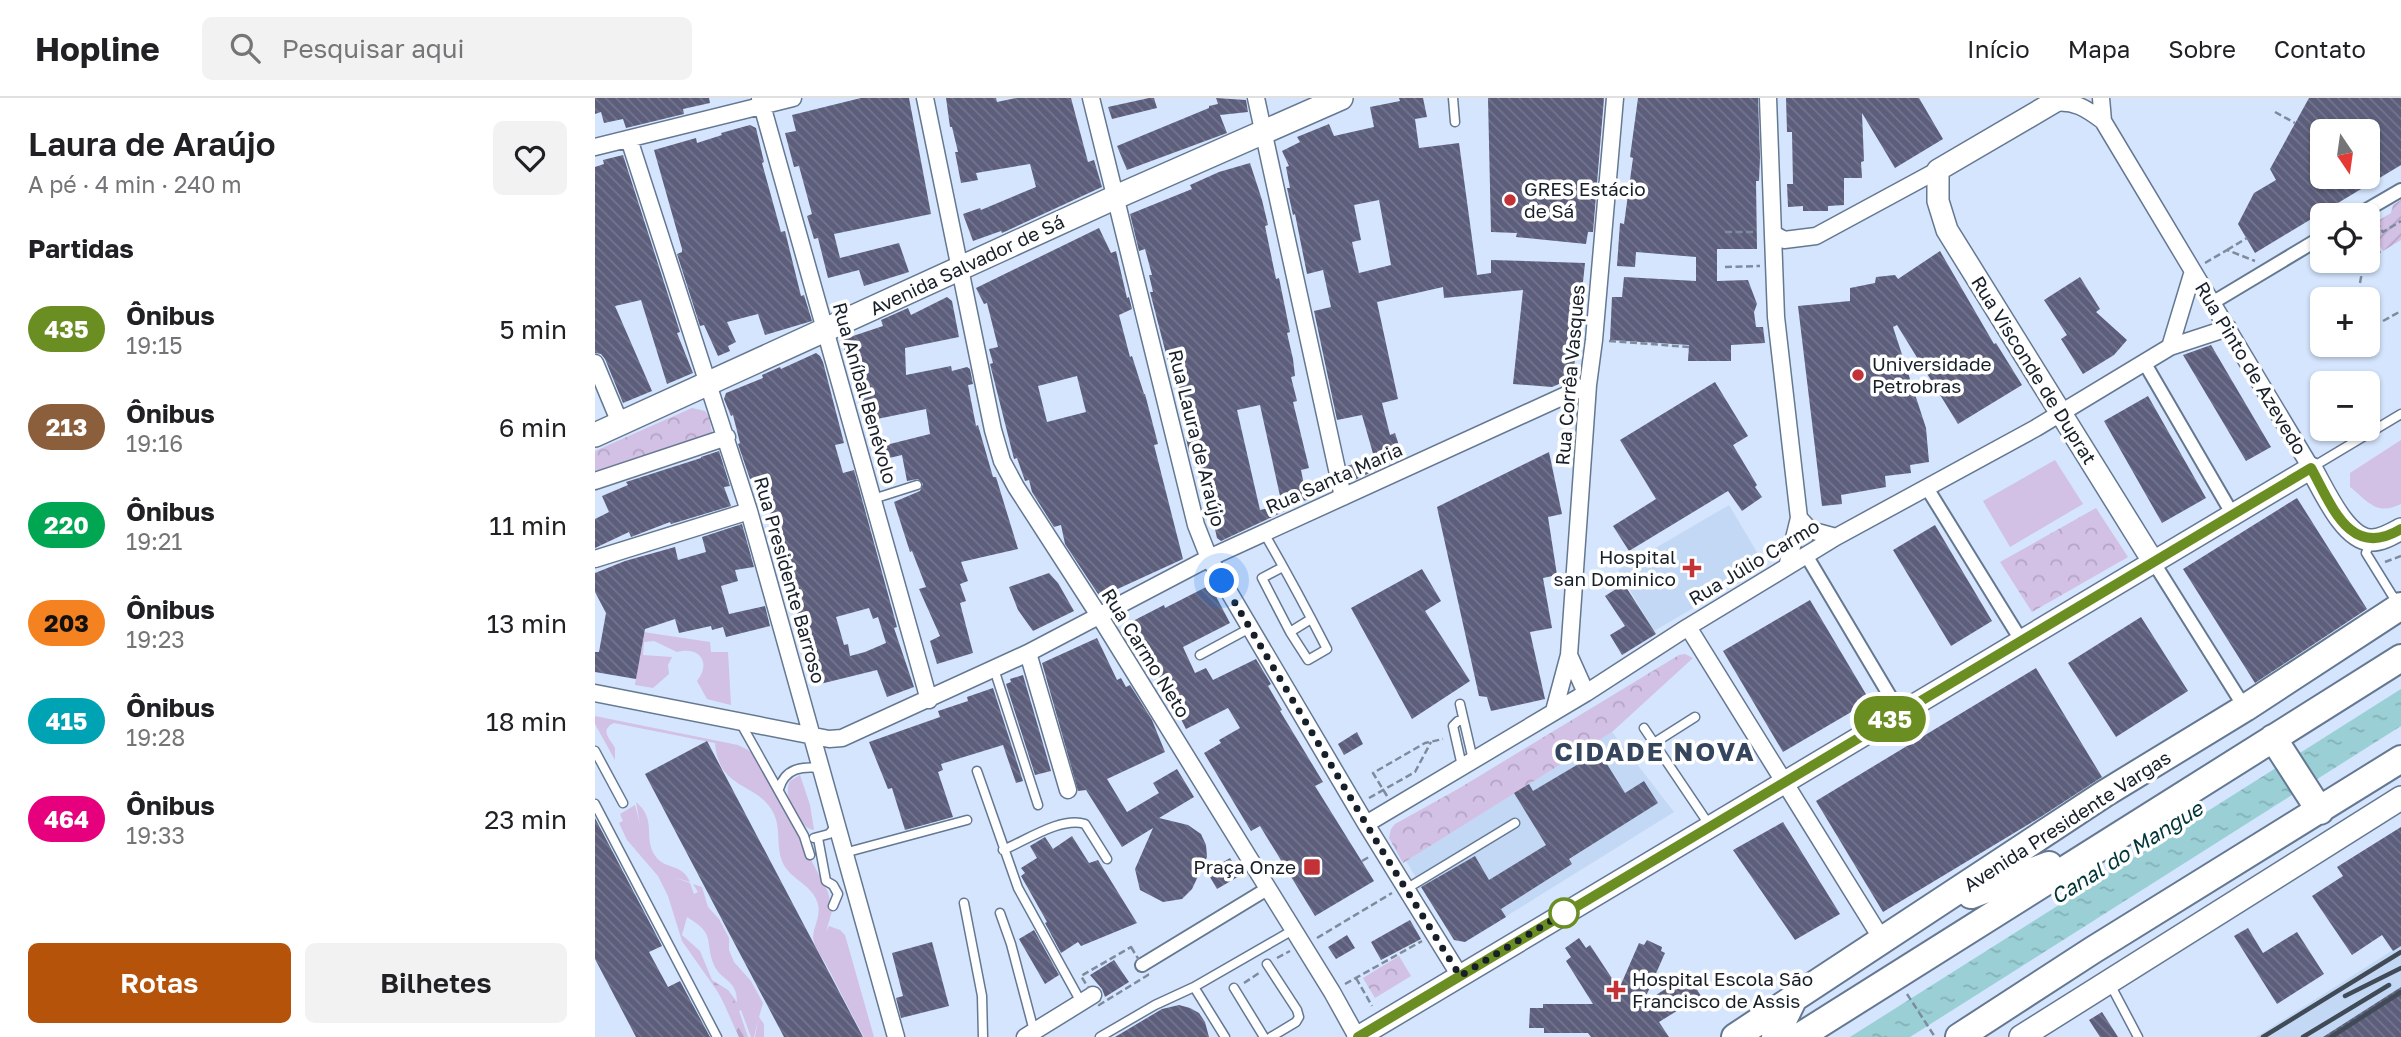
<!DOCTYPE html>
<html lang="pt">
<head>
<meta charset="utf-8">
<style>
	:root { --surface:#fff; --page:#f2f2f2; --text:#202124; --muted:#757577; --line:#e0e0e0; --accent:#b45309 }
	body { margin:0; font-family:"Golos Text",sans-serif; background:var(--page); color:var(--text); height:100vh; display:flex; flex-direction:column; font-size:26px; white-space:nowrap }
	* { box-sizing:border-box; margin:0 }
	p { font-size:23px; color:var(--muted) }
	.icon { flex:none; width:38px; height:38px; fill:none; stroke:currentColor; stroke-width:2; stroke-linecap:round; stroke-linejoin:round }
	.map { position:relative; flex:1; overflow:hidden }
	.sheet { display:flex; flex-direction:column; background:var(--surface); width:595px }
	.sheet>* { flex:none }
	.badge { padding:0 14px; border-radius:23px; font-size:24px; line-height:46px }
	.needle { width:46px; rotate:167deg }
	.controls { position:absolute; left:1715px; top:21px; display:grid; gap:14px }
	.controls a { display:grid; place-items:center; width:70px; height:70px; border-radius:10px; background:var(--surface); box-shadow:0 2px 5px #0004; font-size:35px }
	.you { position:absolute; width:35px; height:35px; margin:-18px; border:5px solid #fff; border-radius:50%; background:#1a73e8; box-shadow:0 0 0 10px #1a73e833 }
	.map>.badge { position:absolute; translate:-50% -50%; box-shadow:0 0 0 4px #fff }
	h2 { padding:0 28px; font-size:26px; line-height:63px }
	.round { display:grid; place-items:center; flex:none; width:74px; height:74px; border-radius:10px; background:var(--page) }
	.summary { display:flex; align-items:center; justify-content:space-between; height:119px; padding:0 28px }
	h1 { font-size:33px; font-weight:600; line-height:52px }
	.primary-button { display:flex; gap:14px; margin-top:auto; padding:14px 28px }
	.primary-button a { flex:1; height:80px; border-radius:10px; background:var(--accent); color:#fff; font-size:28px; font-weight:600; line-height:80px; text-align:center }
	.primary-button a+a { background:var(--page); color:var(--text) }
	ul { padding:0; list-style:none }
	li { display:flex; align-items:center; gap:21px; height:98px; padding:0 28px }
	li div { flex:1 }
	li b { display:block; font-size:26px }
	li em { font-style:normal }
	li .badge { min-width:77px; font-weight:700; text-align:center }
	header { display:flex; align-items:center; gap:42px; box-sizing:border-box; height:98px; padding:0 35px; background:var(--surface); border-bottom:2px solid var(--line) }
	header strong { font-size:33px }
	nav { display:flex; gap:38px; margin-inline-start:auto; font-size:24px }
	.search { width:490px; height:63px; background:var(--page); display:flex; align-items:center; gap:18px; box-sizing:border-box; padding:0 24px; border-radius:10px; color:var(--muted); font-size:26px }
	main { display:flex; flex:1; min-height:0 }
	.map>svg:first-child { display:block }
</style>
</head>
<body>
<header>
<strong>Hopline</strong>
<div class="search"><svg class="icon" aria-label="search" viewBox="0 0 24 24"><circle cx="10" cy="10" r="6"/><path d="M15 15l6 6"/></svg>Pesquisar aqui</div>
<nav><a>Início</a><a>Mapa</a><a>Sobre</a><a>Contato</a></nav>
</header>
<main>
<section class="sheet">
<div class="summary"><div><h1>Laura de Araújo</h1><p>A pé · 4 min · 240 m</p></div><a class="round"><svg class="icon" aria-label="heart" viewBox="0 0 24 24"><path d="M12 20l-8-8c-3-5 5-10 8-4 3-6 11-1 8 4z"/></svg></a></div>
<h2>Partidas</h2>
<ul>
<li><span class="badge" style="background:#6b8e23;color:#fff">435</span><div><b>Ônibus</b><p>19:15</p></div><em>5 min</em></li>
<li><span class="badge" style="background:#8b5e3c;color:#fff">213</span><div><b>Ônibus</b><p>19:16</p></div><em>6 min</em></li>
<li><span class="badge" style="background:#00a651;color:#fff">220</span><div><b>Ônibus</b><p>19:21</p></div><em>11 min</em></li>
<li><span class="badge" style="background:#f58220;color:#111">203</span><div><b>Ônibus</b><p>19:23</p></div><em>13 min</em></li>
<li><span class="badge" style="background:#00a3b4;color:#fff">415</span><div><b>Ônibus</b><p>19:28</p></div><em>18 min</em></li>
<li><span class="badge" style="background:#e6007e;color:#fff">464</span><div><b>Ônibus</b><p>19:33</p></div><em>23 min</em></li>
</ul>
<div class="primary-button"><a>Rotas</a><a>Bilhetes</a></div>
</section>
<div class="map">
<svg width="1806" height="939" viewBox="0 0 1806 939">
	<defs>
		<pattern id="forest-firs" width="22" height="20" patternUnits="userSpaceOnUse" patternTransform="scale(1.75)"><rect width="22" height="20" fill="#d2c0e5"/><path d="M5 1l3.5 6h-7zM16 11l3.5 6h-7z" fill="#b4a5c4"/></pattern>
		<pattern id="park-crowns" width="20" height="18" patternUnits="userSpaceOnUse" patternTransform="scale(1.75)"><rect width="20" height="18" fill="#d2c0e5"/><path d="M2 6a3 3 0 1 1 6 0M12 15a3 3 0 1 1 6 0" fill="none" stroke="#b4a5c4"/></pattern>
		<pattern id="garden-furrows" width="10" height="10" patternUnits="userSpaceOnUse" patternTransform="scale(1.75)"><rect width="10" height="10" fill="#d2c0e5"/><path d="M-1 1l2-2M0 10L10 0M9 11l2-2" fill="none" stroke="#b4a5c4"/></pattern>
		<pattern id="water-ripples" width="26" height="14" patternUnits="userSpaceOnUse" patternTransform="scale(1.75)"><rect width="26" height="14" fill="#99cfd5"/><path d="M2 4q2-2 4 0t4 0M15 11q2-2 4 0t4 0" fill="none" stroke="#83b1b7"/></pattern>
		<pattern id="building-back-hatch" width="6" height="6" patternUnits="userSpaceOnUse" patternTransform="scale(1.75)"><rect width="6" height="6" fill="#5c5e7b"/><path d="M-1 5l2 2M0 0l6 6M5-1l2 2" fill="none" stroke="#73768c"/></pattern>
	</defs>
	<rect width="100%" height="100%" fill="#d4e5fd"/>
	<path fill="#c3d8f4" d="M1134 407 1170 468 1059 533 1023 472Z
		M1017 634 1079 714 870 844 859 842 811 763Z
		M1806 847V939H1661Z"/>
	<path fill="#d2c0e5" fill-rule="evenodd" d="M1806 342V406C1781 418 1774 404 1755 389V375Z
		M1460 362 1488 406 1415 449 1388 403Z
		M48 534 115 544 116 554H133L136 607 112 601 102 583C117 564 104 548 82 554L59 543 49 544 48 557 77 559 73 567 74 576 58 590 40 587Z
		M0 618 143 647 153 652 162 660 233 794 237 813 231 834 234 828 245 832 250 837 279 939H269C257 917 246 895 234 872 230 863 222 854 219 844 215 832 228 819 222 803 215 785 194 781 187 763 181 748 186 731 179 716 163 683 124 694 120 645L19 625C4 632 15 641 20 650V662L0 626Z
		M205 677 215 707 219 732C203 730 187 697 195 683Z
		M41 704C63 722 47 741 61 759 71 772 87 765 95 784L78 779 95 785 99 796 103 794 98 786 107 789 113 809 124 821 134 840V852L139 864 156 883 168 905 164 919 169 926V939H160L163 922 159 939H156L146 912 144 913 153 939H144L125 897 87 843 73 798 63 778 32 742 24 725 28 723 25 716 40 707 45 726ZM92 819C122 837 109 843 119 867 127 884 142 881 142 904L133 892 117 882 105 853 87 837Z"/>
	<path fill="url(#forest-firs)" d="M119 884C148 901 139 913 153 939H144L132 911 118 885Z"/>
	<path fill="url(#park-crowns)" d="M97 310 110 313 114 319 118 339 0 378V353Z
		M1501 410 1533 459 1437 514 1405 464Z
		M1090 556 1098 560 1017 634 808 765 794 740 796 731 800 726 863 691 1084 557Z
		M804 858 816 878 780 900 768 880Z"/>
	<path fill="url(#garden-furrows)" d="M1806 102V142L1788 153 1773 129 1796 115 1798 107Z"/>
	<path fill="url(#water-ripples)" d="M1806 591V628L1315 939H1255Z"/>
	<path fill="url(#building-back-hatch)" fill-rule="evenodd" d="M0 0H114L115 5 88 11 89 16 31 30 28 21 9 25 6 14 0 16Z
		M266 0H314L336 116 239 136 245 160 304 145 314 174 269 188 264 172 233 180 223 140 219 141 212 118 217 116 204 68 199 69 190 35 201 33 197 17Z
		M351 0H401L402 4 421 0H476L493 64 499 62 507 89 407 135 406 133 378 143 368 116 385 110 386 112 441 89 435 66 381 75 383 82 366 85 360 54H363L357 29H355Z
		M554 0H559L562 10 517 21 513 9Z
		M621 0 651 2 653 14 625 17 632 35 532 72 522 48 614 10V8L623 6Z
		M804 0H828L832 19 820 21 824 50 864 45 882 177 896 175V162L990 165 978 280 957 289 918 286 928 192 849 200 848 189 782 204 803 301 787 305 795 337 800 335 808 360 755 384 752 368 779 359 767 317 742 322 719 213 736 209 728 172 712 176 700 116 698 117 692 90H695L691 69 694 68 687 53 705 44 702 39 734 26 739 38 779 29 775 9 805 3ZM784 102 796 167 764 175 757 144 766 142 759 107Z
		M893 0H1009L998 134H993L991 146 921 139 922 135 896 134Z
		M1043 0H1163L1165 60 1164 83H1161L1162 151H1122V183L1153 182 1162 206 1159 214 1161 229H1168L1170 245 1136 247V263H1093L1094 247 1015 242 1017 199H1027L1029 179 1101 183V159L1041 154 1040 169 1022 168 1025 125 1029 126 1038 60 1035 59Z
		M1191 0H1324L1348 41 1300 70 1267 15 1269 63 1266 64 1267 80H1249V107L1233 108V113H1208V108L1193 109 1192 86H1198L1197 34H1192Z
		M1714 0H1806V67L1660 155 1643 126 1659 95 1681 82 1675 71ZM1727 33H1773V79H1727Z
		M155 27 161 30 169 64 167 65 183 123 186 134 190 133 206 198 209 197 217 223 170 237 163 216 132 224 141 244 133 248 135 253 123 258 109 227 105 228 82 156 87 154V151L59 52 101 40 102 45 127 37 126 35Z
		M28 57 85 234 82 235 98 275 72 286 46 202 20 208 57 293 28 305 10 261 6 256 0 255V69L9 66 8 62Z
		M655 65 667 102 673 127 670 128 681 181 684 180 695 234 692 235 698 261 700 278 696 279 702 303 698 304 714 370 706 372 712 402 694 406 696 410 626 443 622 440 612 395 610 396 598 353 594 354 591 340 594 339 582 278 577 279 555 194H558L554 177H557L550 151 544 153 535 116 597 91 595 87 624 74ZM665 307 687 407 665 412 642 312Z
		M504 130 516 155 521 153 532 200 534 199 537 211 524 217 535 259 537 258 549 296H550L563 346 559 347 588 461 505 499 470 446 466 427 459 429 437 394 434 382 430 383 422 360 419 361 395 266 398 265 394 251 403 249 392 205 389 206 381 190ZM482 278 491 314 452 324 443 288Z
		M1345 153 1399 246 1401 245 1427 287 1363 326 1302 227 1298 229 1331 330 1334 364 1315 367 1316 375 1290 378 1291 389 1246 397 1247 406 1227 408 1203 208 1255 203V190L1280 185 1281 179 1300 177 1303 181Z
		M1485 179 1505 211 1501 214 1532 242 1519 257 1488 276 1466 241 1472 237 1449 202Z
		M352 199 357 203 364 239 310 250 311 277 356 268 357 273 372 269 375 271 378 286 373 287 381 328 383 327 398 379H401L423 451 366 464 373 483 365 486 371 503 365 505 378 555 342 566 335 543 345 538 324 491 331 489 317 453 315 454 299 404 325 393 328 386 323 381 312 383 307 357 290 361 287 348 335 336 331 311 282 321 278 307 270 309 246 242 288 228 286 222 313 210 316 217Z
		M1616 247 1676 349 1651 363 1588 257Z
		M221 255 225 258 228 264 249 345 240 347 248 375 259 372 302 529 299 530 319 589 292 599 282 572 225 586 213 538 210 539 199 505 196 506 178 447H180L177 436 180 435 173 404 166 406 159 380 155 381 143 346 145 345 138 317 136 318 129 301 131 295 168 280 167 277 185 269 186 271ZM274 510 278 521 283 519 291 545 270 554 255 558 253 546 249 547 241 519Z
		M1120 284 1153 338 1138 347 1162 387 1160 389 1167 399 1147 413 1133 393 1034 453 1018 428 1061 401 1025 342Z
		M1553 298 1611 400 1567 425 1509 323Z
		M124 353 135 388 129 389 136 408 76 426 75 424 36 439 34 434 0 450V421L14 414 7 398 33 387 31 384 106 360V359Z
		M954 354 967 416 953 419 962 477 948 480 957 530 935 534 950 601 896 613 892 599 884 598 842 409Z
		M1702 400 1772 511 1660 585 1588 471Z
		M147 426 159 469 140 472 143 483 126 488 134 516 170 508 175 528 131 539 128 529 117 532 116 528 84 535 80 521 50 531 41 581 0 574V554H4L11 515 0 494V475L30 463 80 449 83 462 111 454 107 439Z
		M1340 427 1397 523 1356 548 1298 452Z
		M827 471 846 503 830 513 875 583 817 621 756 510Z
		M454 475 463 485 479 513 438 533 423 512 414 489Z
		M1029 486 1061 536 1027 557 1015 537 1030 528 1010 498Z
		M615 487 635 525 588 549 600 575 611 570 618 582 661 561 676 586 673 588 687 612 685 613 728 684 720 688 779 783 720 818 665 728 656 733 609 655 626 645 624 642 645 630 633 610 591 631 544 539 542 540 534 525 569 507 570 510Z
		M1215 502 1275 603 1188 654 1128 553Z
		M1546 519 1593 593 1521 639 1473 565Z
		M502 540 522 582 526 580 531 589 535 587 557 622 570 654 512 681 532 714 564 695 558 685 582 671 599 699 564 720 593 727 606 736 611 747 612 759 597 791 587 801 568 804 545 792 540 771 558 730 527 749 491 692 483 693 447 565Z
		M1441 570 1507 679 1444 720 1288 814 1221 703Z
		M428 577 456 673 440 677 411 586 416 584 415 581Z
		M398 590 428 683 421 685 408 647 346 666 348 672 343 674 358 719 310 732 297 690 293 691 274 644 345 619 343 613 373 603 372 599Z
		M762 634 768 646 749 657 743 646Z
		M112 643 268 939H189L50 676Z
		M997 658 1010 663 1030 695 1049 683 1063 705 974 761 977 766 906 811 911 819 870 844 859 842 826 789 880 758 894 782 951 747 919 695 934 686 938 693Z
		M0 720 67 848 54 854 73 889 85 883 115 939H41L0 861Z
		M1188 724 1245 816 1200 842 1138 752Z
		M1806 729V848L1798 853 1787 837 1757 857 1717 798 1748 778 1742 769Z
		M477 738 494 765 503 762 542 825 486 848 483 844 466 855 450 825 452 824 426 778 430 775 426 770 442 760 435 748 450 739 458 751Z
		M635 760 646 777 622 791 612 774Z
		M815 822 826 841 786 862 776 844Z
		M1653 830 1668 855 1702 834 1729 876 1682 906 1639 838Z
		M439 832 464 877 450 886 424 841Z
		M752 837 760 850 741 861 733 849Z
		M984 840 991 850 995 847 1024 891 1044 845 1049 847 1052 842 1067 849 1066 853 1070 855 1048 905 1093 877 1106 898 1064 924 1074 939H996L993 935H949V930H934L935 910H948V906H998L971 863 976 859 970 850Z
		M337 844 354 908 306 920 301 900 308 898 297 855Z
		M519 862 534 884 510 899 507 891 495 877Z
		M1806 889V939H1728Z
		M584 907 595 910 604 915 610 924 614 939H520L567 911Z
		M1507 914 1523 939H1505L1494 922Z"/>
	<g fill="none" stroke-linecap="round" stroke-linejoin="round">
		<defs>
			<path id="service" d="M858 0 860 24
				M1716 370 1806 316
				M278 401 322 387
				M669 435C691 473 712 512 732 551L713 562 695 534 667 480 688 469
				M1775 444 1771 455 1797 497 1804 504
				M695 534 716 521
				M605 557 655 530
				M399 571 443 707
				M865 606 878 662
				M145 624 209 738 215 757
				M1049 630 1115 728
				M1059 645 1100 619
				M0 653 28 705
				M867 668 858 628 863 623H869
				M382 673 423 790 486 904
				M184 691C190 670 207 668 226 670
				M0 706 122 939
				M219 740 234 736 242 727
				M223 740 231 783 238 787 243 796 238 808
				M408 752C430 743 467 718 490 726L512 761
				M249 755 372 722
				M811 791 920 725
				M369 805 387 898 388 939
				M405 815 416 846 439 933
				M672 866 702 912 704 919 701 924 676 939
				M1515 886 1543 939
				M639 890 669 939
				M505 939 560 907 599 889
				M630 939 599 889 698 832"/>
			<path id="pedestrian" d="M1763 117 1806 92
				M1617 205 1727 139
				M1549 264 1638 417
				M1332 390 1426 542
				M1211 457 1305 615
				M1559 465 1650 610
				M547 867 672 791"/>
			<path id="minor" d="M165 0 334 602
				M330 0 398 332 407 363 421 389 505 519 737 894 762 939
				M496 0 601 427 614 460 771 726 865 878
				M661 0 748 399
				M1173 0 1181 219 1204 420 1192 469
				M1506 0 1508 23
				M1458 5C1479 2 1492 11 1508 23L1716 370
				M34 41 154 413 301 939
				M0 49 198 0
				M1179 136 1189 142 1221 138 1343 72
				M1575 249 1598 173
				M0 265 25 325
				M0 383 132 339
				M1204 420 1215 432 1241 439
				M0 461 154 413
				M1093 529 1288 843
				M433 555 473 692
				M0 595 234 641 247 640 433 555 614 460 993 287
				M991 595 974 557 993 287 999 242 1020 0
				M959 613 974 557
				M771 726 991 595 1093 529 1241 439 1441 330 1575 249 1633 230
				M430 939 498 897"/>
			<path id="tertiary" d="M1466 0 1343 72V103L1352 132 1559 465
				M763 939 1716 370C1728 390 1749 440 1775 442 1785 443 1797 436 1806 431"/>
			<path id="secondary" d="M0 337 521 99 746 0
				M1426 939 1806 700"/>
			<path id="primary" d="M1678 640 1725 713
				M1376 797 1454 767
				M1140 939 1509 696 1650 610 1806 508
				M1180 939 1198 902
				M1204 939 1806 560
				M1364 939 1498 852 1806 661"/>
		</defs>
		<use href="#service" stroke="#657892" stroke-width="11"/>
		<use href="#pedestrian" stroke="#657892" stroke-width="16"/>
		<use href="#minor" stroke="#657892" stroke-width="19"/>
		<use href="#tertiary" stroke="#657892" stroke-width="24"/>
		<use href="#secondary" stroke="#657892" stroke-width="26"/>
		<use href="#primary" stroke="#657892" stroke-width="30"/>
		<path stroke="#7e8b9c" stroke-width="2.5" stroke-dasharray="7 3.5" stroke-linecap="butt" d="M1680 14 1700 25
			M1741 105 1749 117
			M1781 123 1788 134 1806 123
			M1130 134H1161
			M1773 134 1785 155
			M1773 148 1775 138
			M1632 152 1652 140
			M1610 165 1632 152 1660 163
			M1130 169 1165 168
			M1765 185 1769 163
			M1788 223 1806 213
			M1014 243 1095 249
			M1790 464 1806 458
			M792 698 778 675 830 645 848 641
			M774 700 820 674 836 644
			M767 763 774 759
			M722 840 797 795
			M536 849 553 877 504 907 486 878Z
			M682 860 695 853
			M761 880 777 908
			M649 885 664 875
			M750 886 827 843
			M1312 896 1340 939"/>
		<use href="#service" stroke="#fff" stroke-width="8"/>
		<use href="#pedestrian" stroke="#fff" stroke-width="12"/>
		<use href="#minor" stroke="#fff" stroke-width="16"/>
		<use href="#tertiary" stroke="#fff" stroke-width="21"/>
		<use href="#secondary" stroke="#fff" stroke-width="23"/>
		<use href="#primary" stroke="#fff" stroke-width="26"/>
		<path stroke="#414b58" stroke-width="4.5" d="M1750 898 1806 870
			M1668 939 1806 854
			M1708 939 1794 887
			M1736 939 1806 894"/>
	</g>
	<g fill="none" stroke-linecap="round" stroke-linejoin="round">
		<defs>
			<path id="line" d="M763 939 1716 370C1737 408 1755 462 1806 431"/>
		</defs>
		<use href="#line" stroke="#fff" stroke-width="16"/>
		<use href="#line" stroke="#6b8e23" stroke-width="10"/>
		<path stroke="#171f29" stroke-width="7" stroke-dasharray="0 12.6" d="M627 483 783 746 865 878 969 815"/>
	</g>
	<g fill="#c23236" stroke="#fff" stroke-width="2.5">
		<circle cx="915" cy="102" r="7"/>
		<circle cx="1263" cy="277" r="7"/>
		<path d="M1093.5 459.5h7v7h7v7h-7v7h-7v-7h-7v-7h7z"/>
		<rect x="708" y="760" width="18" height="18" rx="3.5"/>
		<path d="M1017.5 881.5h7v7h7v7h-7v7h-7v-7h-7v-7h7z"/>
	</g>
	<circle fill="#fff" stroke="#6b8e23" stroke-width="3.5" cx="969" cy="815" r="14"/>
	<g text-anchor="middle" stroke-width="7" stroke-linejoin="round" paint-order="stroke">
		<g font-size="19" fill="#171f29" stroke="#fff" text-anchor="start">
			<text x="929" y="98">GRES Estácio<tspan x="929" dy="22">de Sá</tspan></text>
			<text x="1277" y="273">Universidade<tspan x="1277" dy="22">Petrobras</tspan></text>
			<text x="1081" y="466" text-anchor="end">Hospital<tspan x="1081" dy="22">san Dominico</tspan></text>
			<text x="701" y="776" text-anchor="end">Praça Onze</text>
			<text x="1037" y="888">Hospital Escola São<tspan x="1037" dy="22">Francisco de Assis</tspan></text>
		</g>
		<g font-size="19" fill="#171f29" stroke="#fff">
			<text transform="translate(372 167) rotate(-25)" y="7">Avenida Salvador de Sá</text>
			<text transform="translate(1656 270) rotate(59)" y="7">Rua Pinto de Azevedo</text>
			<text transform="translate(1439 272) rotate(58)" y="7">Rua Visconde de Duprat</text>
			<text transform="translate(975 277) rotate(-85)" y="7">Rua Corrêa Vasques</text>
			<text transform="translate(270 295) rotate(74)" y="7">Rua Aníbal Benévolo</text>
			<text transform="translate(602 340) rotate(76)" y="7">Rua Laura de Araújo</text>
			<text transform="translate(739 380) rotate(-24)" y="7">Rua Santa Maria</text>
			<text transform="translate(1159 464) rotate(-31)" y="7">Rua Júlio Carmo</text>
			<text transform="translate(195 482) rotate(74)" y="7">Rua Presidente Barroso</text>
			<text transform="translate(551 555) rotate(58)" y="7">Rua Carmo Neto</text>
			<text transform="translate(1472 723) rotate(-33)" y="7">Avenida Presidente Vargas</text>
		</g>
		<g font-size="21" font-style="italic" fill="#00353a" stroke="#fff">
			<text transform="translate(1532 755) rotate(-32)" y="7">Canal do Mangue</text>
		</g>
		<g font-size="26" font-weight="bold" letter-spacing="2" fill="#34455d" stroke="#fff">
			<text x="1060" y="663">CIDADE NOVA</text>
		</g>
	</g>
</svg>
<div class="controls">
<a><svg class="needle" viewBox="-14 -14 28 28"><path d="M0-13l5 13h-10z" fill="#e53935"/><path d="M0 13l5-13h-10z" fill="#757577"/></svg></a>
<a><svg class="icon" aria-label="locate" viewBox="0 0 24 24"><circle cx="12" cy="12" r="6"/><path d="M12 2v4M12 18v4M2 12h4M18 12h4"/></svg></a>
<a>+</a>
<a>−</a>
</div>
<div class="you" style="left:627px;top:483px"></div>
<b class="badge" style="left:1295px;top:621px;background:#6b8e23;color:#fff">435</b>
</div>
</main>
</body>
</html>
